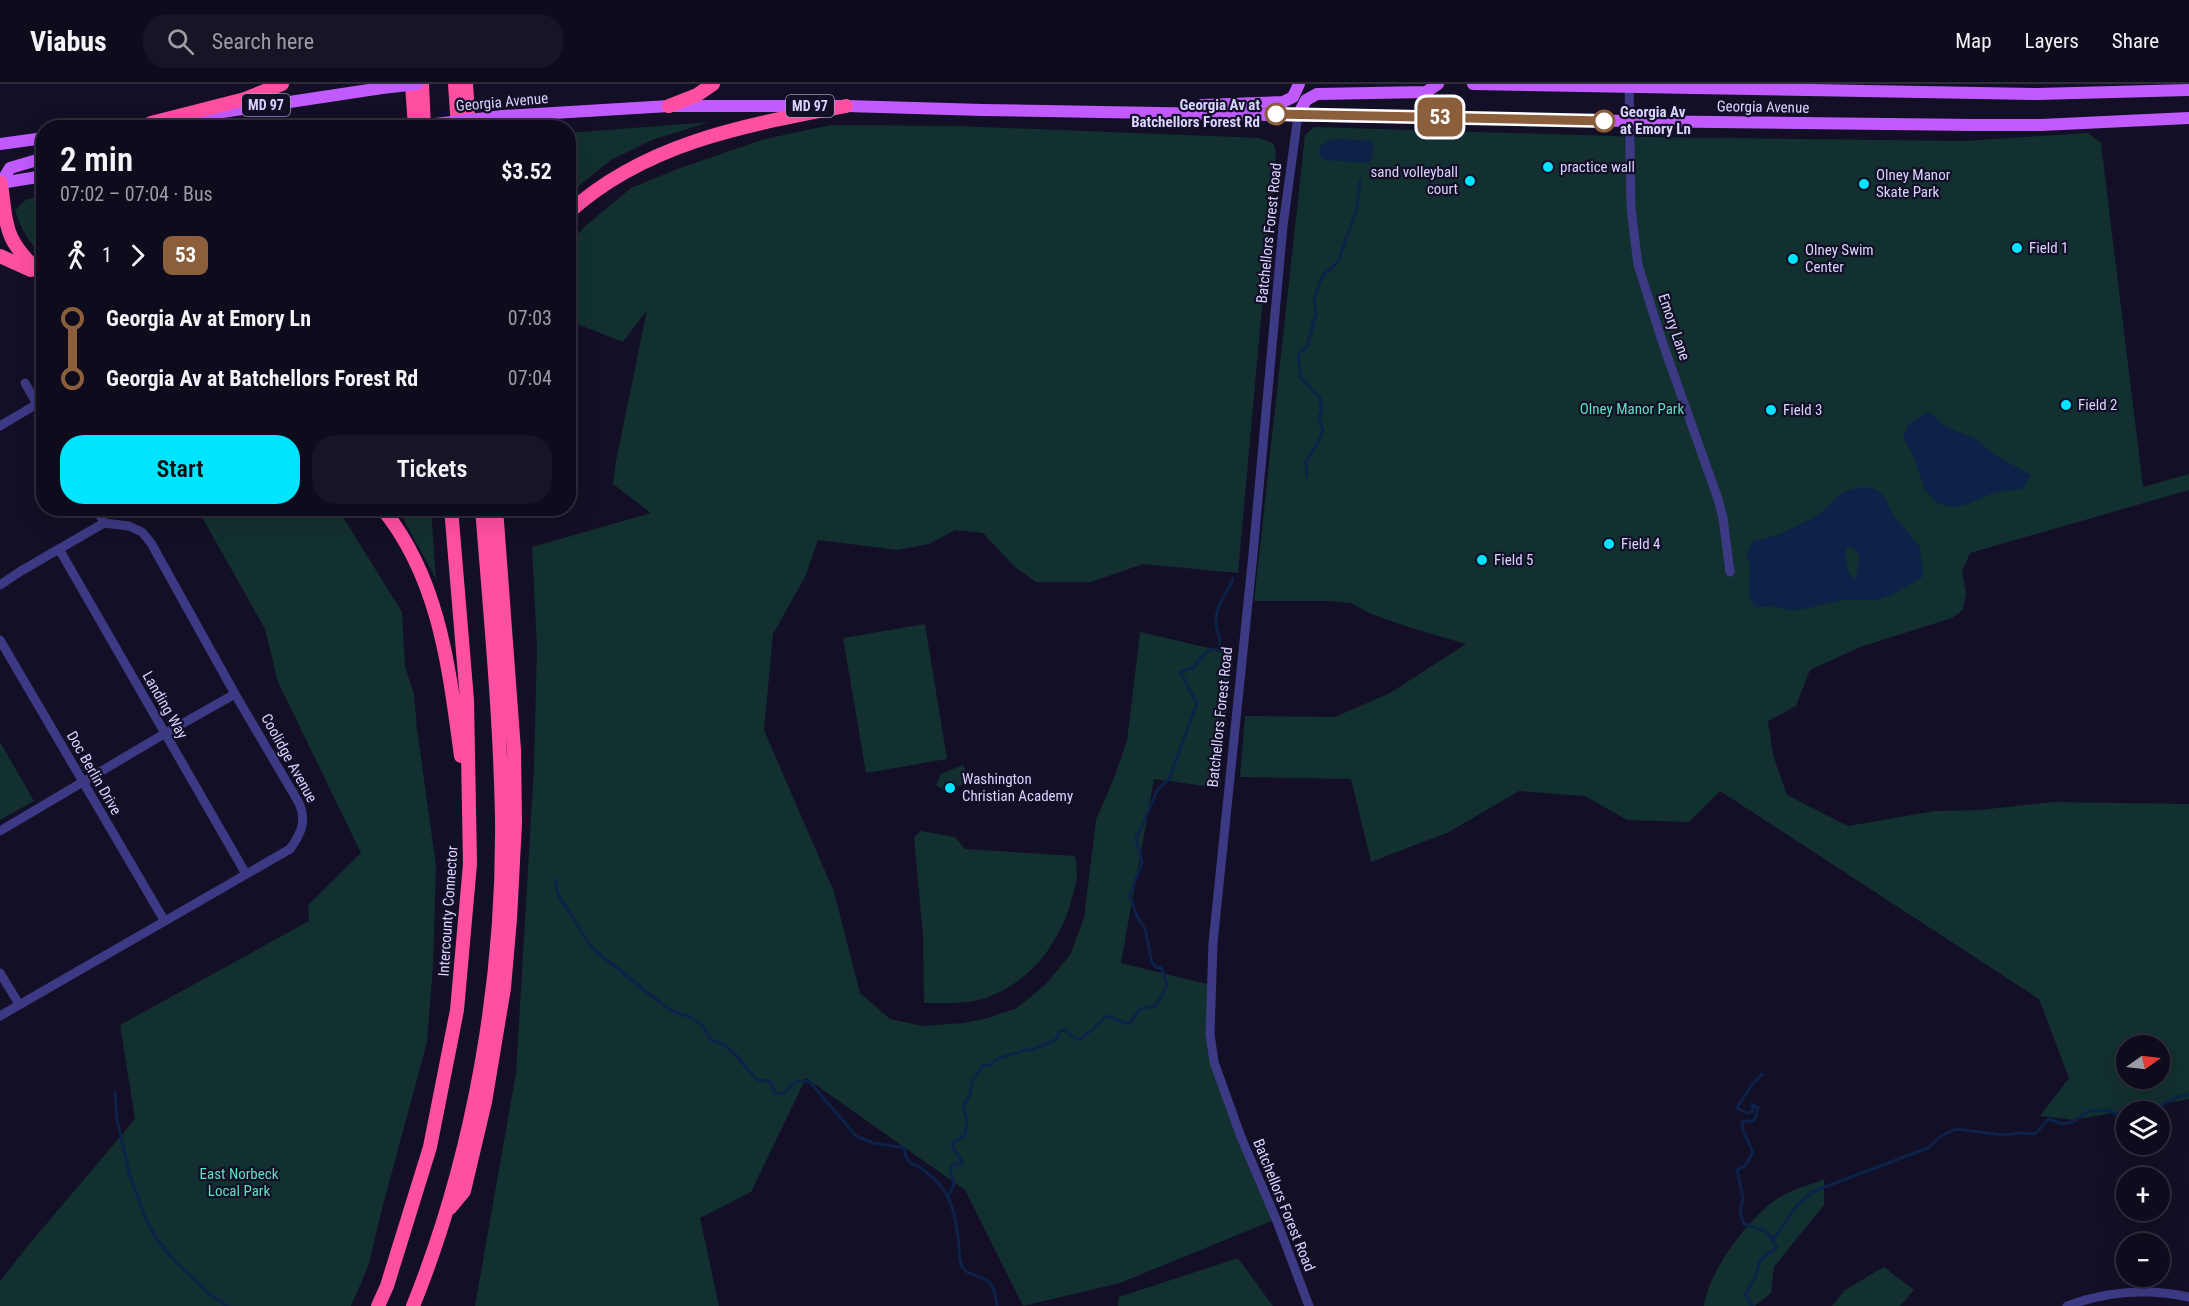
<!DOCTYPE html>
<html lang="en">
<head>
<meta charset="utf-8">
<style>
	:root { --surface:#0e0b1c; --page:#171425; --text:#f1f3f6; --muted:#9b9ba3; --line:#2e2b3b; --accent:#00e5ff }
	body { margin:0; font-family:"Roboto Condensed",sans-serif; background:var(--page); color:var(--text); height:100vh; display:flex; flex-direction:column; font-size:22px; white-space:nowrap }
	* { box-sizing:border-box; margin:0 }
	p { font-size:20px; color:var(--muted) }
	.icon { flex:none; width:33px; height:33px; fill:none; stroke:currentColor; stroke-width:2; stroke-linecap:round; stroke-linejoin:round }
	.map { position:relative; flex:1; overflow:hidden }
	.sheet { position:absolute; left:36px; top:36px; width:540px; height:396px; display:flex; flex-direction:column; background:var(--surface); border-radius:24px; box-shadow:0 6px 24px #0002,0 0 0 2px var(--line) }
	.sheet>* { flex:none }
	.badge { padding:0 12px; border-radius:9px; font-size:21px; line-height:39px }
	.needle { width:39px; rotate:76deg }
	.buttons { position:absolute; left:2116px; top:951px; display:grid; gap:12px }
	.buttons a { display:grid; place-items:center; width:54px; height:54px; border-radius:50%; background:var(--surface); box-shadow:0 6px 24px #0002,0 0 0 2px var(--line); font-size:30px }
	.map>.badge { position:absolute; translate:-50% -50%; box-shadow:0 0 0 3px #fff }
	.legs { display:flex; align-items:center; gap:9px; height:66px; padding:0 24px; font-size:20px }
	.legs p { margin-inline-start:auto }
	.head { display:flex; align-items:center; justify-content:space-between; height:102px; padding:0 24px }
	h1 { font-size:33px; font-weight:600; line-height:45px }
	.button { display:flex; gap:12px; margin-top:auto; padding:12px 24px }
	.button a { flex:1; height:69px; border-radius:24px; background:var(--accent); color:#111; font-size:24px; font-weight:600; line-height:69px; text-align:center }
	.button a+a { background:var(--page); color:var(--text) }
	ul { padding:0 24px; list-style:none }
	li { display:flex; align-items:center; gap:21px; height:60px; font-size:22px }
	li i { display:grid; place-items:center; width:9px; height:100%; margin:0 8px; background:currentColor }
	li i::after { content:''; width:15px; height:15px; margin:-8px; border:4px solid; border-radius:50%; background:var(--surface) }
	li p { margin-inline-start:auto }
	li:first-child i { background:linear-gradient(#0000 50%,currentColor 0) }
	li:last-child i { background:linear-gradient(currentColor 50%,#0000 0) }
	header { display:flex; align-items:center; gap:36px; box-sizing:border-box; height:84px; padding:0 30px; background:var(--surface); border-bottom:2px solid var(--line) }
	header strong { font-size:28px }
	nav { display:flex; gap:33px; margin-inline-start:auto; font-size:21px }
	.search { width:420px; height:54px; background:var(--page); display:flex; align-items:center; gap:15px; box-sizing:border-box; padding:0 21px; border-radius:24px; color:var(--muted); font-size:22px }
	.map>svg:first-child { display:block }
</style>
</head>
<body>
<header>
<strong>Viabus</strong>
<div class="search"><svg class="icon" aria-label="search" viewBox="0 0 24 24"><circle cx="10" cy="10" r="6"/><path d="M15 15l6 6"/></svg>Search here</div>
<nav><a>Map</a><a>Layers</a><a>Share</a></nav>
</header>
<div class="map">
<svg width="2189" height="1222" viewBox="0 0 2189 1222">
	<rect width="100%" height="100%" fill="#130f26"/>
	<path fill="#12302f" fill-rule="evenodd" d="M709 38 652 56 611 76 569 110V49Z
		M831 41 956 42 1260 54 1274 60 1276 69 1238 489 1143 480 1091 498H1036L1015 483 983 449 955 446 929 460 898 466 818 456 805 493 773 550 764 646 834 808 860 909 890 935 923 942 964 939 984 935 1017 924 1045 901 1070 871 1084 834 1096 736 1114 694 1127 657 1140 548 1231 569 1220 704 1154 695 1121 879 1211 901 1214 978 1276 1135 1120 1199 1023 1222 965 1106 806 994 751 1108 700 1134 719 1222H475L516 989 534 683 537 562 532 463 651 429 613 400 616 377 647 226 623 258 577 240 569 241V161L584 143 631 104 680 84 765 55Z
		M1314 43 1646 53 1963 57 2088 49 2101 59 2143 403 2189 390V406L1970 469 1962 488 1966 509 1963 526 1952 534 1860 563 1810 586 1796 622 1768 637 1773 671 1787 711 1848 742 1935 727 1980 726 2053 718 2189 720V1015L2074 1036 2040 1032 2069 994 2039 915 1720 707 1689 738 1627 736 1585 712 1519 707 1449 748 1371 778 1351 695 1240 693 1245 632 1335 633 1390 609 1466 560 1408 543 1371 530 1351 519 1328 517H1254L1305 51ZM2127 962H2160V994H2127Z
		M43 113H44L43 173C29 158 21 146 15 126L27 115Z
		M173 425H338L402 528 405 582 414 610 417 645 436 782 433 882 427 958 382 1125 368 1183 351 1222H0V1197L26 1164 135 1035 120 941 309 837 308 821 361 769 278 598 265 545 198 426Z
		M398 425H431L436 495Z
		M925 540 947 675 866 689 843 554Z
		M0 658 34 717 0 736Z
		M963 681 970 698 945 707 936 701 941 690Z
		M921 747 955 753 965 765 1075 772C1076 778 1077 785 1077 791 1077 798 1074 806 1072 814 1061 856 1034 894 993 911 971 921 946 919 924 919L923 852 914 753Z
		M1824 1095V1121L1774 1183 1771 1209 1755 1222H1704C1708 1188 1750 1131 1780 1113 1793 1105 1810 1101 1824 1095Z
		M1238 1174 1273 1222H1118L1119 1213Z
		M1884 1183 1914 1206 1900 1222H1832L1845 1206Z"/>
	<path fill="#0c2248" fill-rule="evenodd" d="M1343 55 1373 57 1372 75 1368 79 1325 76 1320 73V62L1330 56Z
		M1927 328 1933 330 1944 342 1976 355 1995 371 2031 391 2023 405 1996 408 1965 421 1952 423 1939 420 1925 406 1915 376 1903 353 1909 340Z
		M1865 403 1875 405 1883 410 1894 432 1920 463 1923 492 1920 495 1891 511 1877 516H1842L1799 526H1789L1773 522 1759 523 1754 521 1749 513 1750 485 1747 469 1752 458C1759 455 1767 454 1775 452 1788 447 1801 440 1814 433 1836 421 1832 406 1865 403ZM1847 463 1854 464 1859 472 1856 496C1846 491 1844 473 1847 463Z"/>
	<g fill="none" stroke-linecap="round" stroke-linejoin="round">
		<path stroke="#0c2248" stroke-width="3" d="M1307 392 1306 377 1316 362 1323 347 1319 333 1322 325 1320 314 1301 294 1298 271 1307 262 1316 230 1314 215 1323 191 1338 178 1347 152 1357 124 1360 96
			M556 796 557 809 592 864 662 920 677 929 691 933 702 941 711 956 723 960 734 969 757 996 770 997 775 1009 783 1010 796 997 810 998 856 1052 873 1059 905 1064V1071L910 1079C921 1082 924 1087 933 1094 953 1111 956 1136 959 1161 959 1169 959 1178 963 1184 970 1194 987 1190 993 1204 996 1209 995 1216 997 1222
			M115 1008 117 1036 130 1092 147 1138 157 1155 171 1173 208 1209 227 1222
			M2129 1028 2134 1022 2141 1028
			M2148 1028 2175 1014 2189 1010
			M948 1112 954 1101 950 1085 953 1080H962L960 1072 953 1065V1059L965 1051 967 1038 963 1022 970 1011 972 997 983 981 989 982C1000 970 1012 972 1027 965L1030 967C1039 962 1048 960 1057 955L1059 947 1067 946 1070 951 1080 956 1107 932 1129 940 1140 925 1156 922 1167 901 1161 883 1157 884 1152 879 1145 845 1137 832 1130 812 1142 778 1136 755 1158 705 1169 695 1197 619 1180 588 1193 584 1204 570 1212 565 1219 567C1222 553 1217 551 1216 539 1215 519 1228 510 1233 494
			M1773 1156 1798 1120 1814 1107 1928 1064 1941 1052 1956 1045 2002 1051 2020 1049 2035 1050 2049 1035 2062 1040 2073 1038 2089 1027 2107 1026 2121 1032 2127 1029
			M1752 1222 1745 1210 1755 1194 1760 1176 1777 1163C1765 1142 1763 1147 1744 1140L1740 1128 1743 1114 1737 1086 1745 1082 1753 1068 1742 1044 1743 1037H1753L1756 1032 1758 1024 1752 1020 1753 1027 1747 1029 1737 1024 1751 1002 1762 990"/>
		<path stroke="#3d3a85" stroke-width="9" d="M1629 0 1631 124 1638 181 1663 260 1718 415 1723 434 1730 488
			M1298 31 1283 142 1253 470 1213 859 1210 950 1214 978 1241 1053 1276 1135 1309 1222
			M25 299 44 332
			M0 342 37 320
			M96 424 104 439
			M59 465 246 790
			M0 501 21 487 104 439 129 442 142 448 151 459 235 610 299 719C307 737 301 750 290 765L0 932
			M0 556 164 836
			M0 747 164 650 235 610
			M0 889 19 920
			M2067 1222C2107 1207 2147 1204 2189 1213"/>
		<path stroke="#c25bff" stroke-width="12" d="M1473 0 2037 10 2189 6
			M1202 21 1283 18 1293 13 1299 0
			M203 31 382 4
			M1298 31 1306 16 1317 10 1426 8 1438 0
			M503 32 669 22H846L983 26 1630 37 1975 41H2041L2189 34
			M119 44 159 38
			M0 60 44 54
			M0 99 44 92
			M1 99 10 84 44 74"/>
		<path stroke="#ff4fa3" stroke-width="14" d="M412 0 415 44
			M422 0 424 44
			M455 0 458 44
			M466 0 469 44
			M669 22 697 11 713 0
			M151 39 245 15 282 0
			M1 99C7 147 5 156 42 191
			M568 129C646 58 747 41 846 22
			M0 172 31 186
			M382 424C440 495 449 585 461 672
			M450 1124 464 1107 485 1018 504 904 510 835 515 739 514 666 496 424
			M378 1222 387 1202 430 1063 457 926 470 780 467 616 451 424
			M413 1222C474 1071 504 896 502 733 500 630 490 527 482 424"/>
		<path stroke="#c25bff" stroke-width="12" d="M382 4 417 0
			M401 44 503 32"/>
	</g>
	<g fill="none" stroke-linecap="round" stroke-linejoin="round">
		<defs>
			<path id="line-1" d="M1276 30 1604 37"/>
		</defs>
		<use href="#line-1" stroke="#fff" stroke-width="14"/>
		<use href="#line-1" stroke="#8b5e3c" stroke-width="9"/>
	</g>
	<g fill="#fff" stroke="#8b5e3c" stroke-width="3">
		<circle cx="1276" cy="30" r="10"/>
		<circle cx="1604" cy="37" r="10"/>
	</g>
	<g fill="#00e5ff" stroke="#130f26" stroke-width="2">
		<circle cx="1548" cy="83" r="6"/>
		<circle cx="1470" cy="97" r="6"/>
		<circle cx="1864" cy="100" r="6"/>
		<circle cx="2017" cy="164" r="6"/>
		<circle cx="1793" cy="175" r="6"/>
		<circle cx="2066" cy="321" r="6"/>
		<circle cx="1771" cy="326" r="6"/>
		<circle cx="1609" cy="460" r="6"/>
		<circle cx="1482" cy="476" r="6"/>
		<circle cx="950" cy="704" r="6"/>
	</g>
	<g text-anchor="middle" stroke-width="4.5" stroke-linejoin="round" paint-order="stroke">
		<g fill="#130f26" stroke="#9e99be" stroke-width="1.5">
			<rect x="242" y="10" width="48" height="22" rx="4.5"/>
			<rect x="786" y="11" width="48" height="22" rx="4.5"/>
		</g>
		<g font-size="14" font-weight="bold" fill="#d9d4ff">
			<text x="266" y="26">MD 97</text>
			<text x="810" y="27">MD 97</text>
		</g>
		<g font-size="15" fill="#d9d4ff" stroke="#130f26">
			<text transform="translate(502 18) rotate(-5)" y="5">Georgia Avenue</text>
			<text transform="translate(1763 23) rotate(1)" y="5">Georgia Avenue</text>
			<text transform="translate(1269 149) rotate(-84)" y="5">Batchellors Forest Road</text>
			<text transform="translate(1674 243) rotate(71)" y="5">Emory Lane</text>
			<text transform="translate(165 621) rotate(60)" y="5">Landing Way</text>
			<text transform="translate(1220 633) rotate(-84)" y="5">Batchellors Forest Road</text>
			<text transform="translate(289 674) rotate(61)" y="5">Coolidge Avenue</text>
			<text transform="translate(94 689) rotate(60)" y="5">Doc Berlin Drive</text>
			<text transform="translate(448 827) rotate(-86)" y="5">Intercounty Connector</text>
			<text transform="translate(1284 1121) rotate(68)" y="5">Batchellors Forest Road</text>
		</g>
		<g font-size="15" font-weight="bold" fill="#d9d4ff" stroke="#130f26" text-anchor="end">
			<text x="1260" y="26">Georgia Av at<tspan x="1260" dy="17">Batchellors Forest Rd</tspan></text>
			<text x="1620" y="33" text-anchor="start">Georgia Av<tspan x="1620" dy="17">at Emory Ln</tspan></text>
		</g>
		<g font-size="15" fill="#d9d4ff" stroke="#130f26" text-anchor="start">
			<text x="1560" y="88">practice wall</text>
			<text x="1458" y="93" text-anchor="end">sand volleyball<tspan x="1458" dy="17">court</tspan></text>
			<text x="1876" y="96">Olney Manor<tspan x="1876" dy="17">Skate Park</tspan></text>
			<text x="2029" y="169">Field 1</text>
			<text x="1805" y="171">Olney Swim<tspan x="1805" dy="17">Center</tspan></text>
			<text x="2078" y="326">Field 2</text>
			<text x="1783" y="331">Field 3</text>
			<text x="1621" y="465">Field 4</text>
			<text x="1494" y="481">Field 5</text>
			<text x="962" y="700">Washington<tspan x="962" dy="17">Christian Academy</tspan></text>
		</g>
		<g font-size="15" fill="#5fe0c0" stroke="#130f26">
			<text x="1632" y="330">Olney Manor Park</text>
			<text x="239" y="1095">East Norbeck<tspan x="239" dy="17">Local Park</tspan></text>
		</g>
	</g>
</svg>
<div class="buttons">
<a><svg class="needle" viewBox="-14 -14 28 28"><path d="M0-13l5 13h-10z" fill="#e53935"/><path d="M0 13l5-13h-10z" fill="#9b9ba3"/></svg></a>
<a><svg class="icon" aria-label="layers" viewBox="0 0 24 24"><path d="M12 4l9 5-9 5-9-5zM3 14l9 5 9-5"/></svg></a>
<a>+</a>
<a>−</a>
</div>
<b class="badge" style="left:1440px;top:33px;background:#8b5e3c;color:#fff">53</b>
<section class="sheet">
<div class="head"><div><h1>2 min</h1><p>07:02 – 07:04 · Bus</p></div><b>$3.52</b></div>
<div class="legs"><svg class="icon" aria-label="walk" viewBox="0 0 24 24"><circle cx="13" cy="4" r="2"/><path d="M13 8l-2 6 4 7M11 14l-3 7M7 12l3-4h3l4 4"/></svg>1<svg class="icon" aria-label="forward" viewBox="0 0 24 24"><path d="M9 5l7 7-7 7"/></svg><b class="badge" style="background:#8b5e3c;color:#fff">53</b></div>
<ul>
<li><i style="color:#8b5e3c"></i><b>Georgia Av at Emory Ln</b><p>07:03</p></li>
<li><i style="color:#8b5e3c"></i><b>Georgia Av at Batchellors Forest Rd</b><p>07:04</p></li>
</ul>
<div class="button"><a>Start</a><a>Tickets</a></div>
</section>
</div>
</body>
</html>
